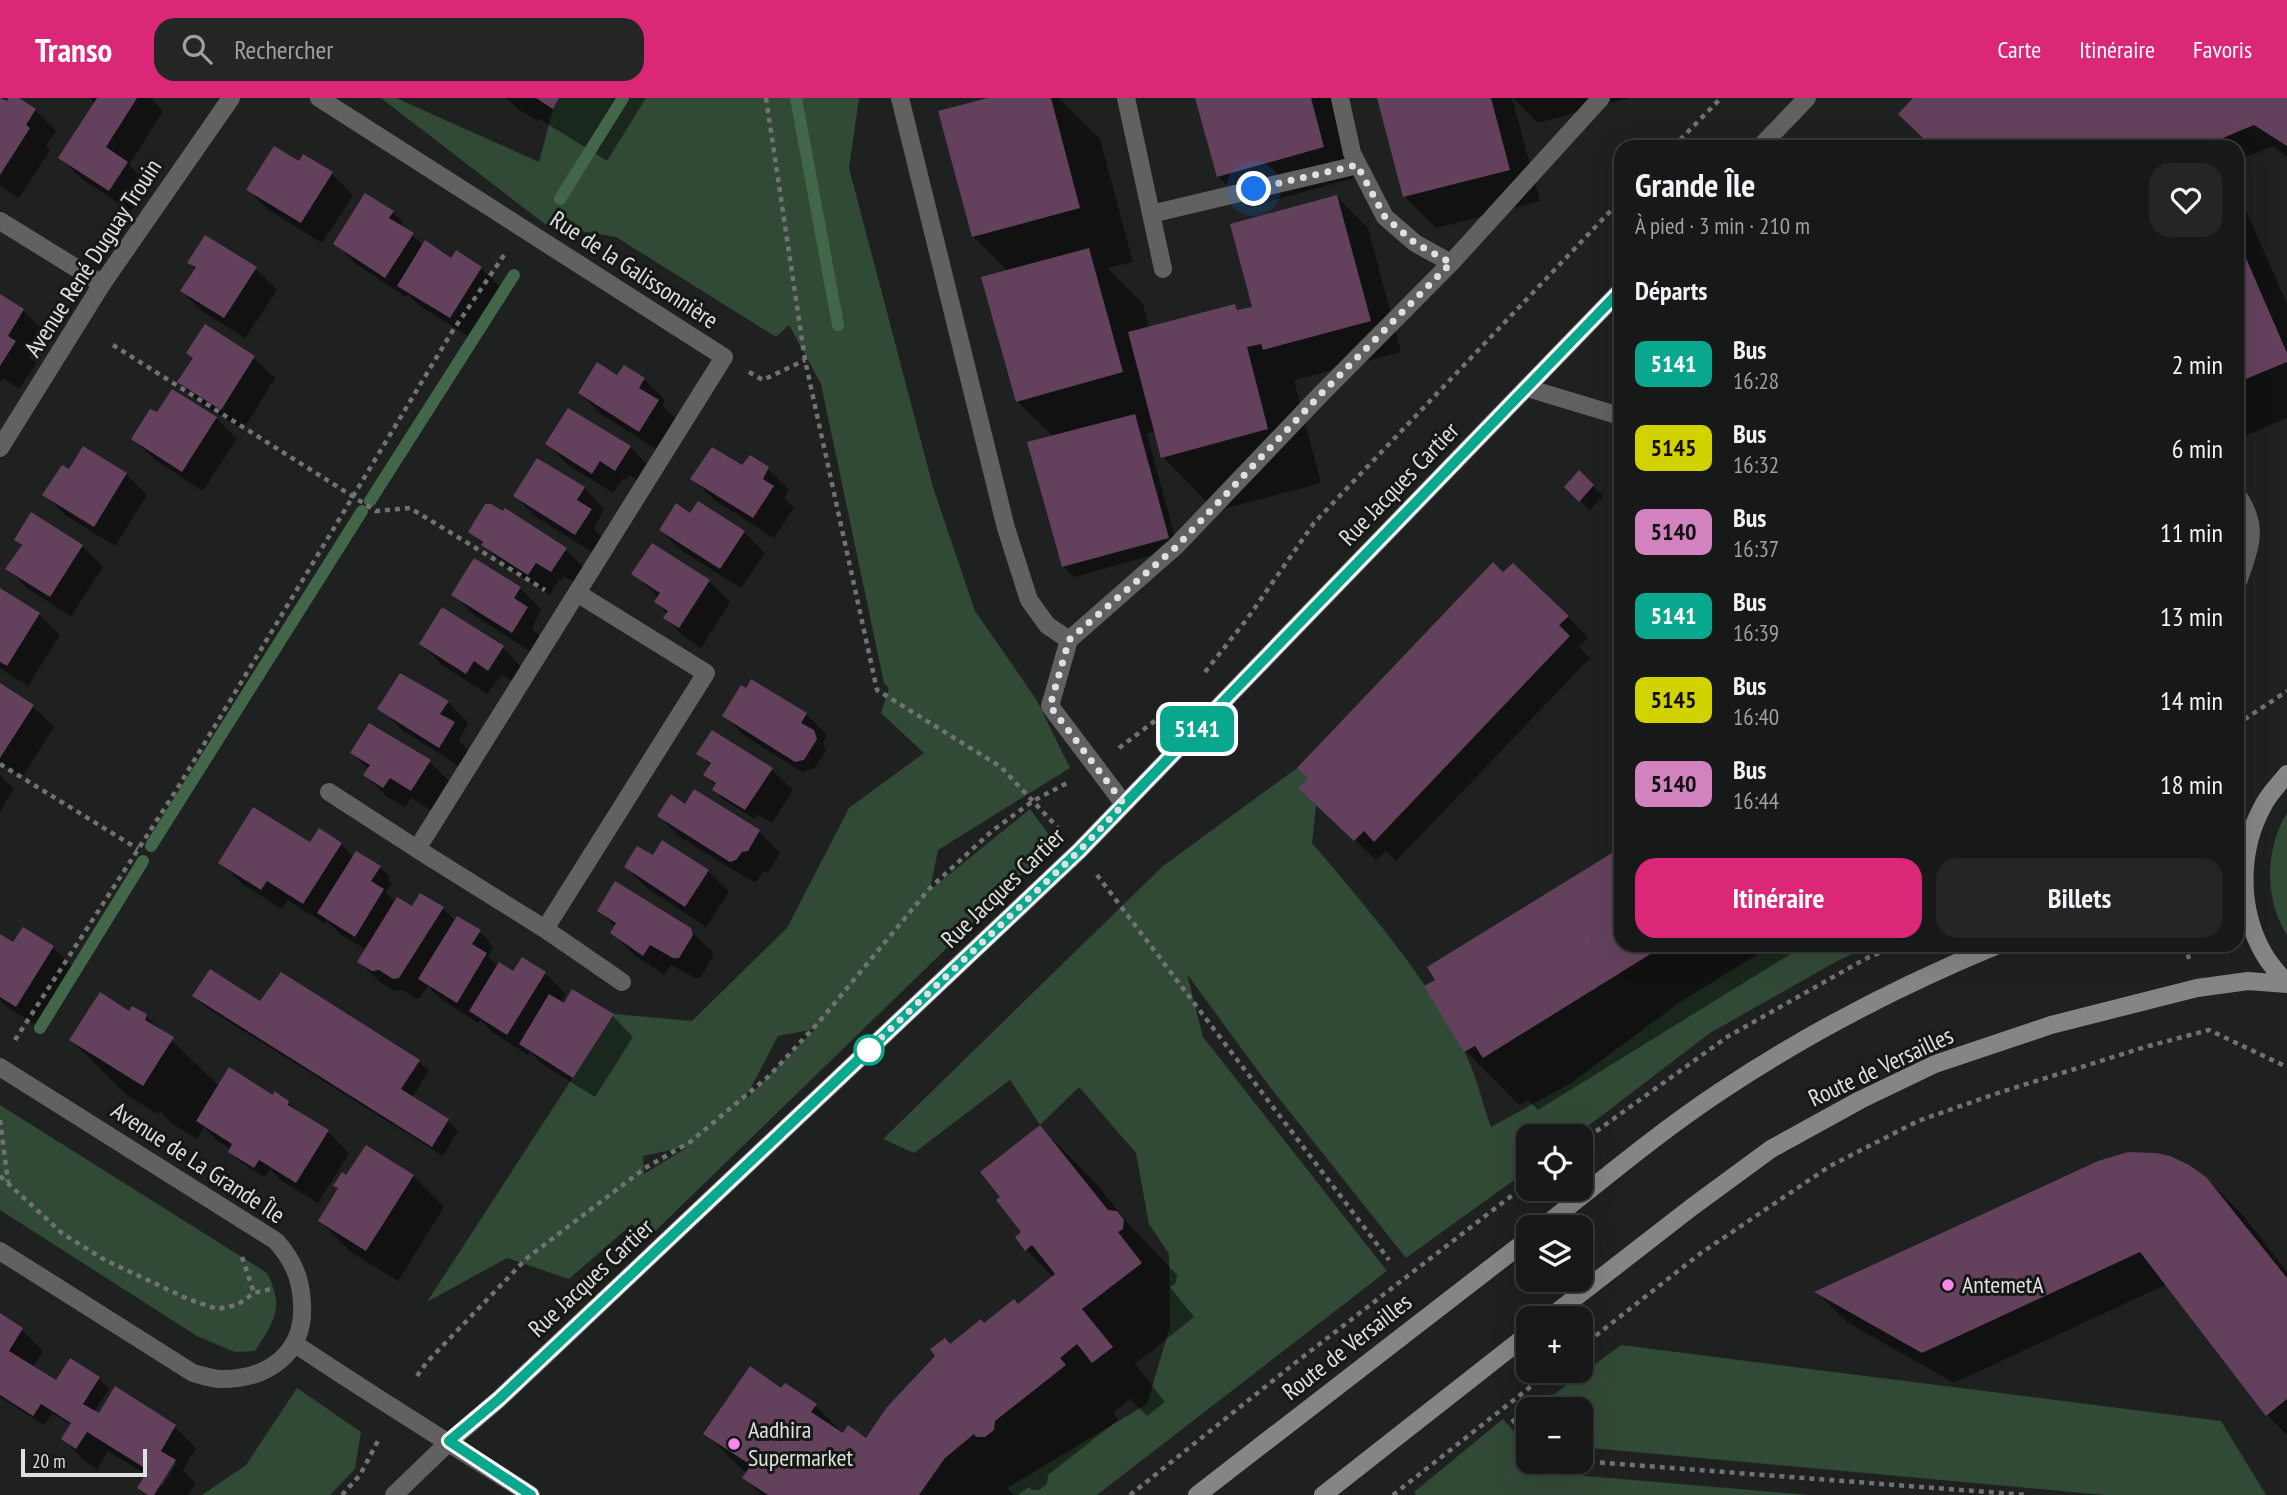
<!DOCTYPE html>
<html lang="fr">
<head>
<meta charset="utf-8">
<style>
	:root { --surface:#161917; --page:#232624; --text:#f1f3f6; --muted:#9ea0a1; --line:#353836; --accent:#db2777 }
	body { margin:0; font-family:"PT Sans Narrow",sans-serif; background:var(--page); color:var(--text); height:100vh; display:flex; flex-direction:column; font-size:26px; white-space:nowrap }
	* { box-sizing:border-box; margin:0 }
	p { font-size:23px; color:var(--muted) }
	.icon { flex:none; width:38px; height:38px; fill:none; stroke:currentColor; stroke-width:2; stroke-linecap:round; stroke-linejoin:round }
	.map { position:relative; flex:1; overflow:hidden }
	.sheet { position:absolute; left:1614px; top:42px; width:630px; height:812px; display:flex; flex-direction:column; background:var(--surface); border-radius:21px; box-shadow:0 7px 28px #0002,0 0 0 2px var(--line) }
	.sheet>* { flex:none }
	.badge { padding:0 14px; border-radius:10px; font-size:24px; line-height:46px }
	.buttons { position:absolute; left:1516px; top:1026px; display:grid; gap:14px }
	.buttons a { display:grid; place-items:center; width:77px; height:77px; border-radius:14px; background:var(--surface); box-shadow:0 7px 28px #0002,0 0 0 2px var(--line); font-size:35px }
	.scale { position:absolute; left:21px; bottom:18px; width:126px; box-sizing:border-box; padding-left:7px; border:4px solid #dee1df; border-top:0; font-size:19px; line-height:24px; white-space:nowrap; color:#dee1df; -webkit-text-stroke:5px #151815; paint-order:stroke }
	.you { position:absolute; width:35px; height:35px; margin:-18px; border:5px solid #fff; border-radius:50%; background:#1a73e8; box-shadow:0 0 0 10px #1a73e833 }
	.map>.badge { position:absolute; translate:-50% -50%; box-shadow:0 0 0 4px #fff }
	h2 { padding:0 21px; font-size:26px; line-height:63px }
	.round { display:grid; place-items:center; flex:none; width:74px; height:74px; border-radius:21px; background:var(--page) }
	.headline { display:flex; align-items:center; justify-content:space-between; height:119px; padding:0 21px }
	h1 { font-size:33px; font-weight:800; line-height:52px }
	.action { display:flex; gap:14px; margin-top:auto; padding:14px 21px }
	.action a { flex:1; height:80px; border-radius:21px; background:var(--accent); color:#fff; font-size:28px; font-weight:800; line-height:80px; text-align:center }
	.action a+a { background:var(--page); color:var(--text) }
	ul { padding:0; list-style:none }
	li { display:flex; align-items:center; gap:21px; height:84px; padding:0 21px }
	li div { flex:1 }
	li b { display:block; font-size:26px }
	li em { font-style:normal }
	li .badge { min-width:77px; font-weight:700; text-align:center }
	header { display:flex; align-items:center; gap:42px; box-sizing:border-box; height:98px; padding:0 35px; background:var(--accent); color:#fff }
	header strong { font-size:33px }
	nav { display:flex; gap:38px; margin-inline-start:auto; font-size:24px }
	.search { width:490px; height:63px; background:var(--page); display:flex; align-items:center; gap:18px; box-sizing:border-box; padding:0 24px; border-radius:21px; color:var(--muted); font-size:26px }
	.map>svg:first-child { display:block }
</style>
</head>
<body>
<header>
<strong>Transo</strong>
<div class="search"><svg class="icon" aria-label="search" viewBox="0 0 24 24"><circle cx="10" cy="10" r="6"/><path d="M15 15l6 6"/></svg>Rechercher</div>
<nav><a>Carte</a><a>Itinéraire</a><a>Favoris</a></nav>
</header>
<div class="map">
<svg width="2287" height="1397" viewBox="0 0 2287 1397">
	<rect width="100%" height="100%" fill="#1e211f"/>
	<path fill="#314a36" fill-rule="evenodd" d="M381 0H396L539 64 553 11 559 0H859L849 70 933 389 975 513 1036 601 1070 670 938 752 930 792 1030 711 1055 745 647 1141 632 1126 569 1181 507 1160 427 1204 614 916 692 923 787 830 849 710 924 655 881 615 889 590 884 585 821 286 789 227 776 239 616 139 546 127ZM815 931 746 1001H745L778 938ZM685 1049 686 1050 644 1076 643 1058Z
		M1297 670 1308 680 1299 689 1316 707 1312 745C1367 810 1425 877 1464 953 1476 976 1482 1004 1491 1029L1571 985 1680 904 1773 847H1872L1839 862 1710 935 1575 1038H1528V1072L1406 1160 1266 984 1187 876 1203 939 1387 1173 1097 1397H1014L1007 1390 1147 1306 1170 1228 1169 1156 1149 1126 1136 1055 1079 989 1040 1027 1010 982 914 1055 883 1041 1163 768Z
		M2287 715V837C2264 801 2265 751 2287 715Z
		M0 1007 267 1175C285 1210 274 1223 255 1253L235 1254 197 1238 0 1112Z
		M1621 1247 2221 1323 2266 1397H2105L1580 1349V1311H1534Z
		M297 1290 361 1334 355 1371 330 1397H202L246 1367Z
		M1503 1321 1528 1349V1363H1540L1550 1375 1809 1397H1416L1414 1394Z"/>
	<path fill="#0007" fill-rule="evenodd" d="M10 0H16L35 12 56 33 46 48 50 52 19 100 0 88V1L7 6Z
		M90 0H151L163 13 129 67 148 86 131 113 82 81 61 60 96 6Z
		M506 0H646L607 63 538 20 537 23 517 10Z
		M995 0H1059L1100 41 1133 164 1107 170 1143 206 1149 231 1235 208 1240 213 1254 211 1337 99 1368 130 1401 254 1294 282 1321 385 1216 413 1163 359 1156 333 1147 336 1178 450 1074 479 1064 469 1054 339 1017 303 1008 173 973 138Z
		M1197 0H1333L1354 80 1249 109 1218 78Z
		M1379 0H1512L1540 103 1436 130 1405 99Z
		M1513 0H1629L1538 25Z
		M1916 0H2287V59L2274 48 2236 63V49H1922L1928 43Z
		M304 59 332 76 353 97 322 145 269 112 248 92 307 70Z
		M2236 90 2287 206V320L2240 340 2236 337Z
		M393 114 403 124 401 127 424 148 452 162 481 170 502 191 471 240 420 208 408 196 406 199 356 166 335 145Z
		M206 140 256 171 277 192 245 240 203 214 182 193 196 171 190 165Z
		M0 198 23 212 44 233 29 258 36 265 19 291 3 280 0 284Z
		M205 228 254 260 275 280 243 332 200 305 179 284 202 247Z
		M618 280 644 281 665 302 662 307 679 324 660 354 601 316 580 295Z
		M156 316 216 320 237 341 203 393 154 361 133 341Z
		M547 346 630 349 651 370 642 385 629 377 626 382 623 380 613 395 568 367Z
		M83 350 126 376 147 397 115 448 65 417 45 396 69 374Z
		M750 359 768 371 789 392 784 400 794 410 774 440 714 402 693 381 743 370Z
		M1579 375 1603 398 1590 412 1566 389Z
		M584 390 604 411 594 431 605 442 597 457 536 419 515 398Z
		M691 418 744 434 765 455 741 490 682 453 661 432Z
		M470 434 565 451 586 472 577 486 564 478 562 483 559 481 550 497 505 468Z
		M16 442 82 448 103 469 71 518 28 491 8 471 22 449Z
		M475 462 520 490 541 511 532 530 542 541 533 555 474 517 453 496Z
		M634 476 709 483 730 504 701 550 686 540 665 520 668 516 656 504 659 500Z
		M1503 477 1568 519 1588 540 1579 549 1590 560 1396 763 1386 753 1376 762 1340 728Z
		M0 492 39 516 60 537 28 588 0 570Z
		M421 546 503 550 523 571 515 585 502 577 487 596 442 567Z
		M752 583 806 616 827 637 823 644 826 652 814 671 806 672 804 675 745 638 724 617 747 593Z
		M0 587 33 609 54 629 22 679 0 665Z
		M448 604 468 625 459 643 470 654 460 669 401 631 380 610Z
		M370 627 430 664 451 685 432 713 411 700 405 709 386 698 365 677 369 672 352 655Z
		M712 634 772 672 793 692 772 725 758 717 755 721 724 702 714 692 716 688 706 677 711 668 699 656Z
		M0 677 14 691 0 714Z
		M695 694 759 734 780 755 769 773 763 774 757 783 753 784 680 739 659 718 684 707Z
		M319 732 341 746 354 759 380 769 390 779 388 782 392 785 386 795 396 805 419 814 443 811 456 823 458 820 480 834 490 844 489 846 493 850 488 859 498 869 514 875H545L566 896 560 905 613 918 633 939 595 999 542 966 530 954 528 957 492 934 480 922 478 925 441 901 428 888 420 900 416 901 402 892 395 893 380 884 359 864 367 852 340 836 327 823 325 826 288 802 282 811 241 785 220 764 311 747Z
		M1620 752V847H1805L1538 1012 1528 1002 1519 1007 1466 953 1437 883 1430 870Z
		M651 758 708 773 729 794 706 829 647 790 626 769Z
		M599 813 690 832 712 853 713 859 700 880H695L671 867 664 877 633 856 612 835 616 829Z
		M0 838 14 847 53 849 74 870 37 928 8 910 0 902Z
		M194 898 261 905 418 963 429 973 412 1000 448 1023 458 1033 443 1058 204 908Z
		M130 915 146 918 219 988 288 1004 301 1017 328 1034 349 1055 318 1105 282 1083 270 1071 265 1079 240 1064 230 1054 231 1051 219 1044 204 1029 197 1041 173 1026 160 1013 158 1016 125 996 71 942Z
		M1040 1029 1094 1083 1130 1128 1177 1177 1176 1185 1170 1189 1194 1219 1135 1266 1165 1304 1147 1318 1130 1301 1113 1314 1118 1322 1048 1377 1047 1386 1039 1392H1032L1029 1389 1018 1397H762L744 1380 747 1376 706 1336 781 1292 816 1308 844 1336 867 1342 950 1248 1018 1208 1054 1180 1026 1151 1024 1134Z
		M413 1078 444 1109 398 1183 351 1154 320 1123 339 1092 335 1088 347 1079Z
		M2210 1085 2242 1116 2287 1174V1337L2267 1317 2167 1186 1954 1285 1847 1224 1817 1194Z
		M0 1218 22 1232 43 1253 33 1269 57 1284 99 1281 109 1291 94 1314 175 1329 196 1350 183 1372 196 1385 188 1397H147L139 1389 147 1377 108 1353 97 1371 84 1362 63 1341 72 1327 52 1315 44 1327 0 1299ZM174 1363 176 1366 162 1389 159 1386Z"/>
	<g fill="none" stroke-linecap="round" stroke-linejoin="round">
		<path stroke="#42664a" stroke-width="12" d="M796 0 838 227
			M560 101 623 0
			M370 403 514 177
			M151 748 362 413
			M40 930 143 763"/>
	</g>
	<path fill="#63415d" d="M0 0 7 3 8 0H19L36 11 26 27 30 30 0 77Z
		M97 0H137L106 49 128 64 109 93 58 60Z
		M536 0H559L553 11Z
		M988 0H1051L1080 110 972 139 938 13Z
		M1195 0H1311L1324 49 1217 79Z
		M1377 0H1491L1510 72 1403 99Z
		M1913 0H2287V48L2254 27 2201 49H1920L1926 43 1898 16Z
		M274 48 299 63 303 56 333 74 301 125 246 92Z
		M365 95 394 113 389 120 414 135 385 180 333 146Z
		M1337 97 1371 223 1263 252 1261 246 1247 249 1268 331 1161 360 1128 234 1235 206 1237 212 1252 209 1230 126Z
		M205 137 257 169 224 220 180 193 196 169 187 165Z
		M2236 137 2287 255V264L2236 285Z
		M425 142 451 160 456 152 482 169 450 220 397 188Z
		M1089 150 1123 274 1016 304 981 179Z
		M0 196 24 211 8 238 16 243 0 268Z
		M205 226 255 258 221 312 177 284 193 260 186 255Z
		M597 264 617 277 624 267 645 280 639 290 659 302 639 334 578 295Z
		M172 291 217 319 182 374 131 341 150 311 157 314Z
		M568 310 631 348 615 373 600 363 592 376 545 346Z
		M1135 316 1169 440 1062 469 1027 344Z
		M83 348 127 375 94 429 42 397 62 367 69 371Z
		M712 349 742 367 750 357 769 369 763 381 774 388 753 420 690 381Z
		M537 360 585 389 577 402 592 411 575 437 513 398Z
		M1579 372 1594 387 1579 404 1564 389Z
		M698 403 745 433 720 471 659 432 676 405 690 415Z
		M485 406H491L503 413 505 410 567 450 551 474 536 465 528 477 481 447 483 444 468 434Z
		M31 414 83 447 50 499 5 471 22 447 14 442Z
		M652 445 710 482 679 530 663 520 668 513 654 504 660 495 631 476Z
		M474 460 521 489 514 500 528 509 512 535 451 497Z
		M1493 464 1503 474 1513 465 1569 518 1559 527 1570 538 1374 744 1364 733 1354 743 1298 690 1308 680 1297 670Z
		M0 490 40 515 7 568 0 564Z
		M442 509 504 548 488 573 474 563 466 576 419 546Z
		M400 575 449 603 440 616 455 624 439 650 377 611Z
		M751 581 807 615 801 625 814 632 817 641 804 662 795 664 722 618 741 587 746 590Z
		M0 585 34 607 0 660Z
		M369 625 431 662 411 693 390 680 383 690 363 677 370 667 350 655Z
		M712 632 773 670 745 712 712 692 716 685 703 677 711 665 696 656Z
		M694 691 760 732 748 753 742 754 736 762 730 764 657 718 671 696 685 706Z
		M253 709 310 744 319 730 342 745 303 806 267 783 261 792 218 765Z
		M662 742 709 772 685 809 624 769 637 748 653 757Z
		M1620 750V847H1665L1483 960 1475 948 1464 954 1424 888 1435 882 1427 869Z
		M356 753 381 768 371 783 384 791 355 839 317 815Z
		M615 783 691 830 693 837 679 860H673L650 847 643 858 610 835 616 825 597 813Z
		M420 795 444 809 399 880 393 881 379 872 372 873 357 864 397 799 412 808Z
		M457 818 481 832 472 846 487 855 457 905 418 881Z
		M23 829 54 848 16 909 0 899V836L13 844Z
		M522 859 546 874 507 937 469 913 499 864 513 873Z
		M210 871 260 903 281 874 420 962 401 991 449 1021 432 1049 192 898Z
		M572 891 614 916 573 980 519 946 549 896 564 905Z
		M100 894 129 913 132 908 147 916 145 922 174 939 143 988 69 942Z
		M229 969 273 997 274 993 289 1003 288 1007 329 1032 296 1085 259 1062 254 1070 228 1054 232 1046 196 1023Z
		M1040 1027 1108 1112 1117 1113 1124 1122 1123 1131 1118 1134 1142 1165 1082 1211 1113 1249 1092 1265 1077 1246 1060 1260 1066 1267 995 1323 994 1332 985 1339H976L974 1336 945 1360 919 1397H768L742 1380 751 1367 703 1336 750 1268 781 1290 785 1285 817 1306 811 1314 843 1335 848 1327 866 1340 887 1309 935 1258 930 1251 945 1240 950 1246 981 1221 984 1225 1014 1201 1018 1206 1055 1176 1032 1147 1025 1153 1015 1139 1021 1134 996 1102 1000 1099 980 1074Z
		M366 1047 414 1077 366 1153 318 1123 338 1090 333 1088 342 1074 346 1077Z
		M2128 1054 2156 1055 2170 1058 2189 1067 2206 1079 2287 1180V1301L2266 1318 2140 1154 1922 1255 1814 1194 2098 1063Z
		M0 1215 23 1230 9 1253 56 1282 70 1260 100 1279 83 1306 99 1315 115 1288 176 1327 161 1353 176 1362 154 1397H148L137 1390 148 1372 87 1334 76 1351 61 1341 71 1325 41 1306 33 1318 0 1297Z"/>
	<g fill="none" stroke-linecap="round" stroke-linejoin="round">
		<path stroke="#707371" stroke-width="4.5" stroke-dasharray="5 5" stroke-linecap="butt" d="M766 0 805 262 877 592 1001 669 1058 730
			M1673 49 1721 0
			M113 247 376 413 410 410 545 492
			M749 274 763 282 805 262
			M1205 574 1247 521 1314 425 1620 103
			M2236 627 2287 593
			M1119 650 1168 613
			M0 666 138 751
			M1097 777 1389 1162
			M2185 847 2189 861
			M15 942 177 691 450 237 506 154
			M0 1022 8 1084
			M1580 1045 1727 939 1865 861 1897 847
			M0 1078 63 1136 105 1162 188 1201 217 1211 237 1207 254 1195 271 1191
			M242 1159 254 1195
			M1580 1250 1701 1155 1830 1068 1918 1023 1998 995 2145 949 2209 932 2287 969
			M417 1278 427 1264 527 1160 645 1070 690 1044 769 978 819 924 929 791 992 733 1033 703 1069 684
			M1512 1321 1528 1342
			M1580 1363 2027 1397
			M342 1397 360 1377 379 1341
			M1130 1397 1295 1265 1528 1085
			M1393 1397 1552 1272"/>
		<path stroke="#606160" stroke-width="18" d="M1527 290 1620 318
			M2236 400 2240 401C2261 435 2247 455 2236 490"/>
		<path stroke="#606160" stroke-width="18" d="M319 0 724 259 417 751 545 831 706 575 577 495
			M900 0 1006 430 1029 502 1047 527 1069 542
			M1126 0 1163 171
			M1340 0 1352 55 1385 119 1415 145 1451 165
			M1760 49 1807 0
			M1151 116 1358 67
			M0 123 102 186
			M0 350 102 186 231 0
			M329 694 417 751
			M1124 706 1050 608 1069 542 1176 448 1321 296 1451 165 1601 0
			M545 831 622 884
			M0 969 276 1143C293 1162 301 1180 302 1206 305 1256 267 1282 219 1281 210 1280 201 1277 193 1275L0 1153
			M295 1246C373 1298 452 1347 531 1397
			M394 1397 449 1344 499 1301 1079 753 1620 193"/>
		<path stroke="#848684" stroke-width="18" d="M2287 676C2279 686 2269 696 2264 706 2238 752 2238 811 2264 856 2270 867 2280 877 2287 886
			M1543 1129C1601 1083 1659 1034 1721 993 1808 935 1901 887 1998 847
			M1549 1220 1692 1109 1771 1051 1860 1002 1935 966 2051 927 2197 890 2248 883 2287 886
			M1197 1397 1528 1141
			M1323 1397 1528 1236"/>
	</g>
	<g fill="none" stroke-linecap="round" stroke-linejoin="round">
		<defs>
			<path id="line" d="M531 1397 449 1343 499 1301 1079 753 1620 193"/>
		</defs>
		<use href="#line" stroke="#fff" stroke-width="16"/>
		<use href="#line" stroke="#09a88e" stroke-width="10"/>
		<path stroke="#dee1df" stroke-width="7" stroke-dasharray="0 12.6" d="M869 952 866 954 1079 753 1124 706 1050 608 1069 542 1176 449 1321 296 1451 165 1415 145 1385 119 1357 67 1254 91"/>
	</g>
	<circle fill="#fff" stroke="#09a88e" stroke-width="3.5" cx="869" cy="952" r="14"/>
	<g fill="#f987e9" stroke="#151815" stroke-width="2.5">
		<circle cx="1948" cy="1187" r="7"/>
		<circle cx="734" cy="1346" r="7"/>
	</g>
	<g text-anchor="middle" stroke-width="6" stroke-linejoin="round" paint-order="stroke">
		<g font-size="24" fill="#dee1df" stroke="#151815">
			<text transform="translate(93 160) rotate(-57)" y="8">Avenue René Duguay Trouin</text>
			<text transform="translate(634 172) rotate(33)" y="8">Rue de la Galissonnière</text>
			<text transform="translate(1399 386) rotate(-46)" y="8">Rue Jacques Cartier</text>
			<text transform="translate(1003 790) rotate(-44)" y="8">Rue Jacques Cartier</text>
			<text transform="translate(1881 969) rotate(-25)" y="8">Route de Versailles</text>
			<text transform="translate(198 1065) rotate(33)" y="8">Avenue de La Grande Île</text>
			<text transform="translate(591 1180) rotate(-43)" y="8">Rue Jacques Cartier</text>
			<text transform="translate(1347 1249) rotate(-38)" y="8">Route de Versailles</text>
		</g>
		<g font-size="24" fill="#dee1df" stroke="#151815" text-anchor="start">
			<text x="1962" y="1195">AntemetA</text>
			<text x="748" y="1340">Aadhira<tspan x="748" dy="28">Supermarket</tspan></text>
		</g>
	</g>
</svg>
<div class="buttons">
<a><svg class="icon" aria-label="locate" viewBox="0 0 24 24"><circle cx="12" cy="12" r="6"/><path d="M12 2v4M12 18v4M2 12h4M18 12h4"/></svg></a>
<a><svg class="icon" aria-label="layers" viewBox="0 0 24 24"><path d="M12 4l9 5-9 5-9-5zM3 14l9 5 9-5"/></svg></a>
<a>+</a>
<a>−</a>
</div>
<div class="scale">20 m</div>
<div class="you" style="left:1254px;top:91px"></div>
<b class="badge" style="left:1197px;top:631px;background:#09a88e;color:#fff">5141</b>
<section class="sheet">
<div class="headline"><div><h1>Grande Île</h1><p>À pied · 3 min · 210 m</p></div><a class="round"><svg class="icon" aria-label="heart" viewBox="0 0 24 24"><path d="M12 20l-8-8c-3-5 5-10 8-4 3-6 11-1 8 4z"/></svg></a></div>
<h2>Départs</h2>
<ul>
<li><span class="badge" style="background:#09a88e;color:#fff">5141</span><div><b>Bus</b><p>16:28</p></div><em>2 min</em></li>
<li><span class="badge" style="background:#d2d200;color:#111">5145</span><div><b>Bus</b><p>16:32</p></div><em>6 min</em></li>
<li><span class="badge" style="background:#d282be;color:#111">5140</span><div><b>Bus</b><p>16:37</p></div><em>11 min</em></li>
<li><span class="badge" style="background:#09a88e;color:#fff">5141</span><div><b>Bus</b><p>16:39</p></div><em>13 min</em></li>
<li><span class="badge" style="background:#d2d200;color:#111">5145</span><div><b>Bus</b><p>16:40</p></div><em>14 min</em></li>
<li><span class="badge" style="background:#d282be;color:#111">5140</span><div><b>Bus</b><p>16:44</p></div><em>18 min</em></li>
</ul>
<div class="action"><a>Itinéraire</a><a>Billets</a></div>
</section>
</div>
</body>
</html>
